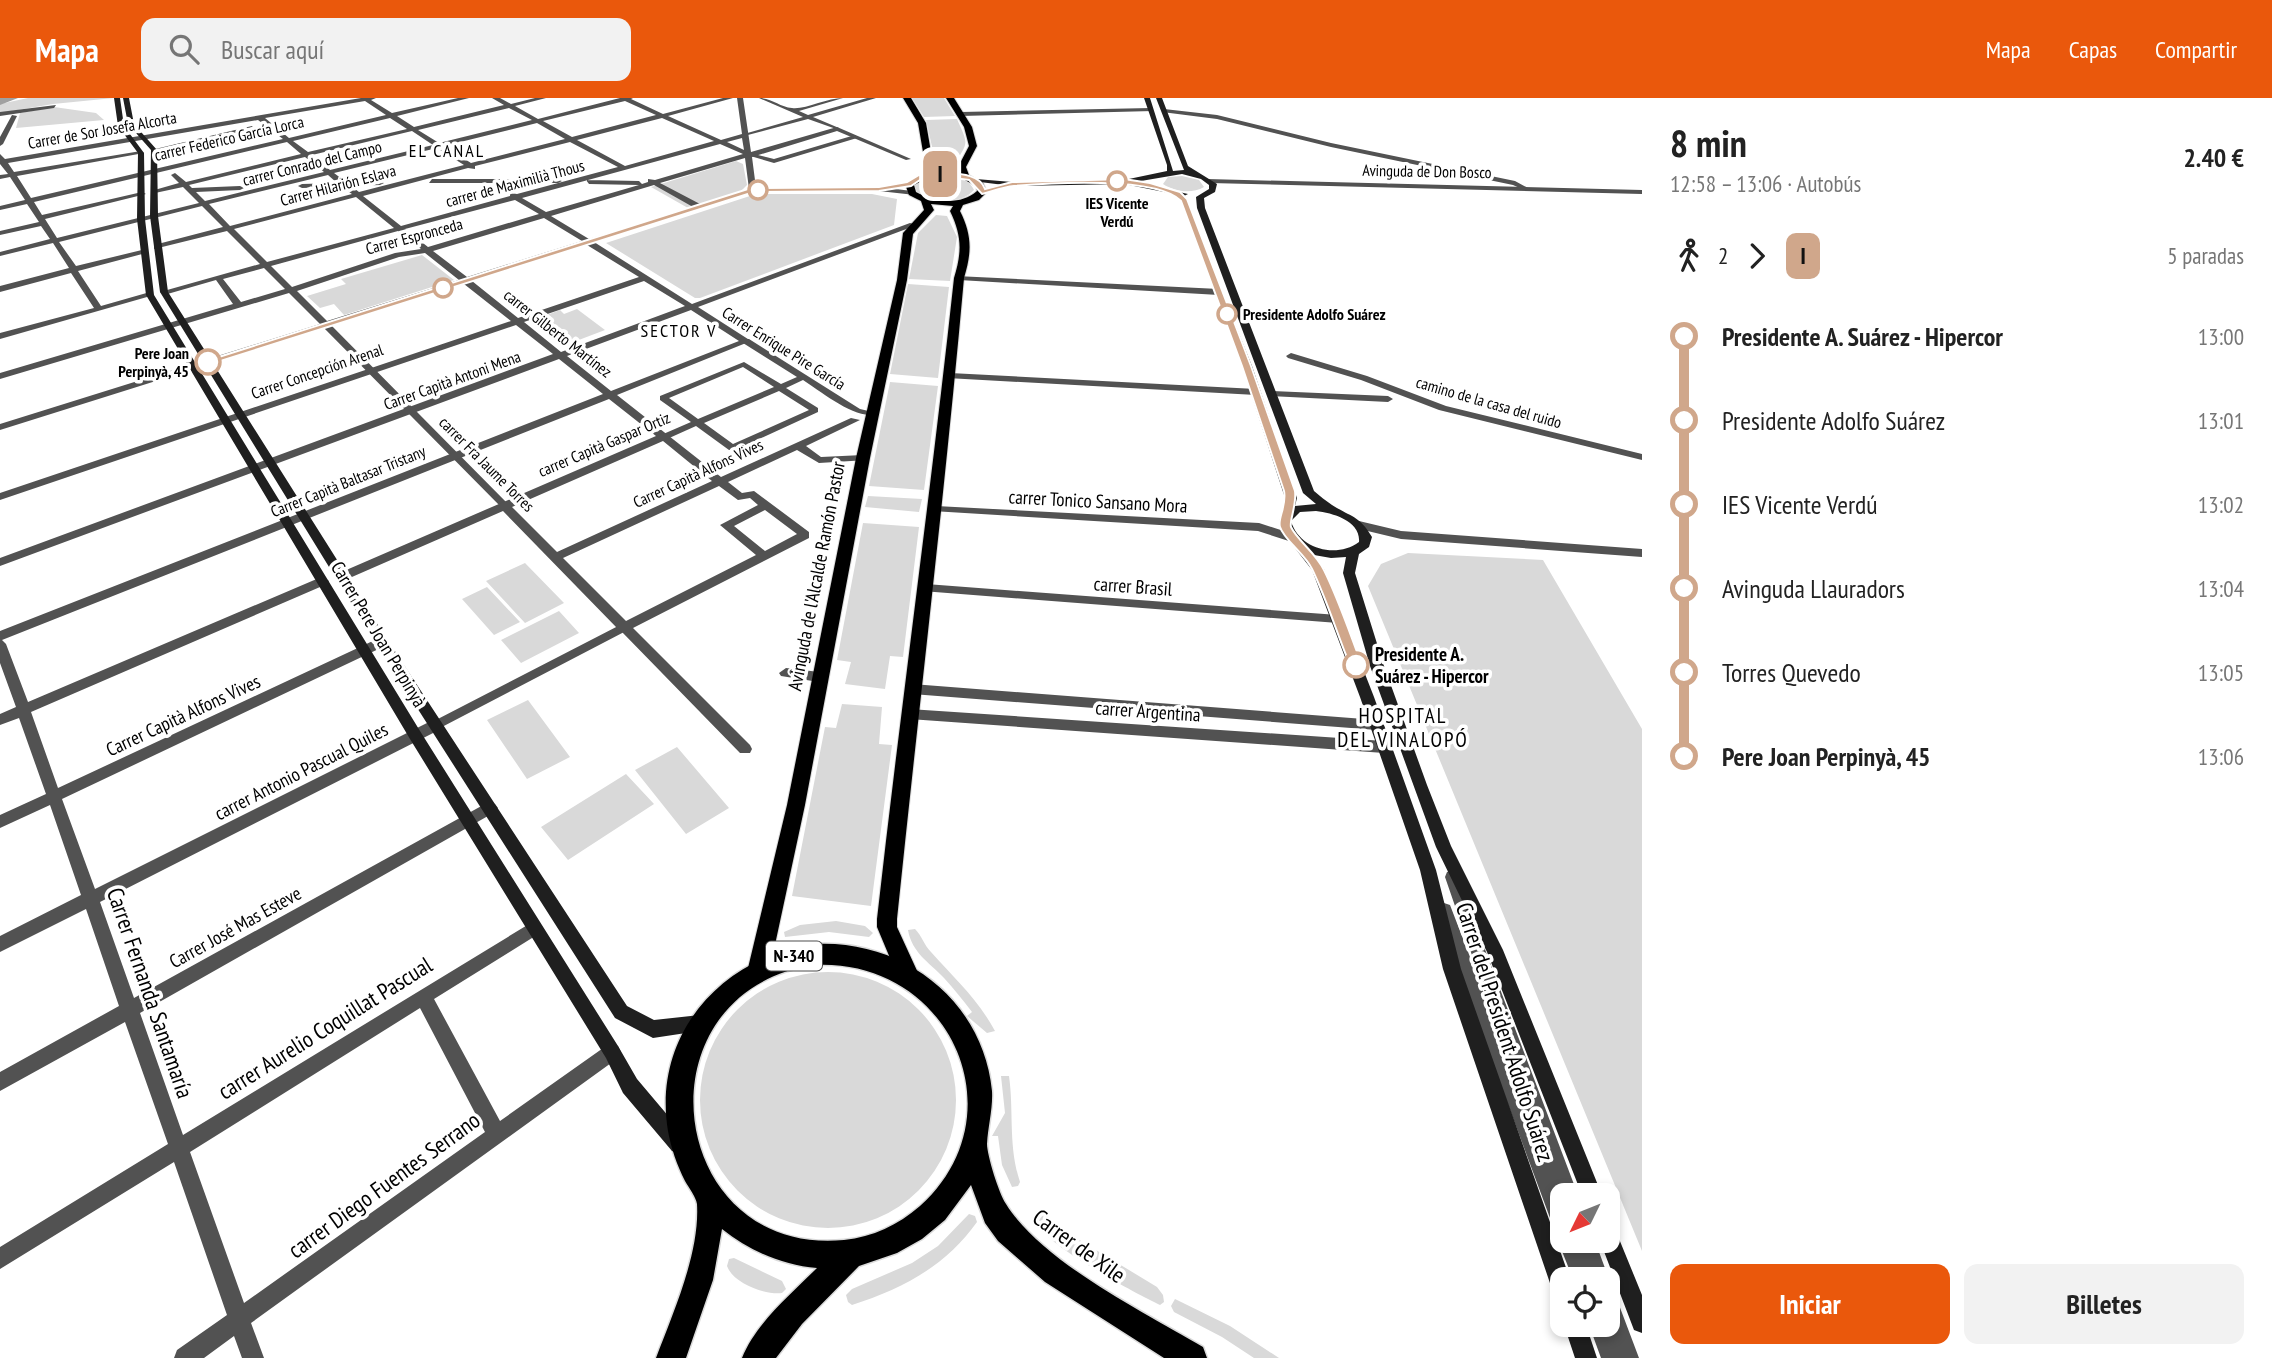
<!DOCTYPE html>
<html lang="es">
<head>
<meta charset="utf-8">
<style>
	:root { --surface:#fff; --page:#f2f2f2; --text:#222; --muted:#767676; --accent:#ea580c }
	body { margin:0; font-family:"PT Sans Narrow",sans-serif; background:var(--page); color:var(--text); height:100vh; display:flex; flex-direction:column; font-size:26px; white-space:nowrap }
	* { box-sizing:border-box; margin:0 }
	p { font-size:23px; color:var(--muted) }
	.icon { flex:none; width:38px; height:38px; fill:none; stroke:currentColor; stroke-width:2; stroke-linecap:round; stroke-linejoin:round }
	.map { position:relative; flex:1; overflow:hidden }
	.drawer { display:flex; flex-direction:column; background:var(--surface); width:630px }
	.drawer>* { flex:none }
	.badge { padding:0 14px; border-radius:10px; font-size:24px; line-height:46px }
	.needle { width:46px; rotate:227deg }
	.fabs { position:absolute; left:1550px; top:1085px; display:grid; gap:14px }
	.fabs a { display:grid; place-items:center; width:70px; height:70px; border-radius:14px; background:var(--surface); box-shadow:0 4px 10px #0003; font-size:35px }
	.map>.badge { position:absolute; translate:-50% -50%; box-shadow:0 0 0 4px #fff }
	.legs { display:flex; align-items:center; gap:10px; height:77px; padding:0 28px; font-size:23px }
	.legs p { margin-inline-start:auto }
	.overview { display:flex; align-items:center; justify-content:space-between; height:119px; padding:0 28px }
	h1 { font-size:38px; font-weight:700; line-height:52px }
	.cta { display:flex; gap:14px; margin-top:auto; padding:14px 28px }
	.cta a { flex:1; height:80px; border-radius:14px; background:var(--accent); color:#fff; font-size:28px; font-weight:700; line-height:80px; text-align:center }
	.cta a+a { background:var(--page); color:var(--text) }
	ul { padding:0 28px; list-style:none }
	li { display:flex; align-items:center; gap:24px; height:84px; font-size:26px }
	li i { display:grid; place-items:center; width:10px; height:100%; margin:0 9px; background:currentColor }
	li i::after { content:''; width:18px; height:18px; margin:-9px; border:5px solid; border-radius:50%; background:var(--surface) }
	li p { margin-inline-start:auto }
	li:first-child i { background:linear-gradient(#0000 50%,currentColor 0) }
	li:last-child i { background:linear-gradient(currentColor 50%,#0000 0) }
	header { display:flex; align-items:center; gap:42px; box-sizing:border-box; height:98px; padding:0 35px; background:var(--accent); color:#fff }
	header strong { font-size:33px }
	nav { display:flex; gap:38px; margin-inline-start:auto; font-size:24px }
	.search { width:490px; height:63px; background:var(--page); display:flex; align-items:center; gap:18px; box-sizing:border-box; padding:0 24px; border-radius:14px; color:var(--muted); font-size:26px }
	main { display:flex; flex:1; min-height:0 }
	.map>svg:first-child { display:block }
</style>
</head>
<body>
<header>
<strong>Mapa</strong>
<div class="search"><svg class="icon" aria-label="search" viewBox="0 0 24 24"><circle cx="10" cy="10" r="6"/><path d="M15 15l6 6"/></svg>Buscar aquí</div>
<nav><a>Mapa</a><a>Capas</a><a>Compartir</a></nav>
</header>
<main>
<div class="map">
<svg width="1642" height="1260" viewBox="0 0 1642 1260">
	<rect width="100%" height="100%" fill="#fff"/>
	<path fill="#d9d9d9" d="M28 0H114L53 6 0 15V6Z
		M912 0H944L955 18 924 19Z
		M54 9 96 15 104 22 16 30 20 15Z
		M957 21C969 48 968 43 955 66L941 65 933 53 926 22Z
		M736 63 743 66 747 87 741 93 688 110 651 89Z
		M1182 78 1199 82 1204 89C1192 96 1175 94 1163 86L1168 79Z
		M932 79C947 79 968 77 974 92 961 107 932 104 917 94L914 87Z
		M756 96H872L897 101 894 127 700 200H695L606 145Z
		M936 117 947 118 957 139 950 183 909 181 918 135Z
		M422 157 454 182 344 217 334 206 320 210 307 198 346 186 341 181Z
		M908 186 949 189 938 280 890 276Z
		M577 211 605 232 563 248 531 223 560 212 564 216Z
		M890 284 938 288 924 392 869 388Z
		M868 398 922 401 919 414 865 409Z
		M863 425 919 429 903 559 890 558 885 591 845 586 851 564 837 562Z
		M1408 455 1543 462 1642 631V1153L1368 488 1381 466Z
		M525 465 564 505 525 525 486 483Z
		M487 489 520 524 494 537 462 501Z
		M559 513 579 535 521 565 501 542Z
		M528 602 570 659 527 681 487 622Z
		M842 606 882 609 879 646 892 647 871 808 792 798 825 629 836 630Z
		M677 649 729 710 686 736 635 672Z
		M626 676 654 706 568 762 541 729Z
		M836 823 865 828 873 835 869 839 829 834 785 839 784 834 800 827Z
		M915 831C922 838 924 847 931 854 955 881 977 900 995 933L987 935 967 918 972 914C963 902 954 891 944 880 929 864 912 855 908 832Z
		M700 1002a128 128 0 1 1 256 0a128 128 0 1 1-256 0Z
		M1001 978H1009C1014 1014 1008 1048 1020 1084L1018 1088 1012 1089 1002 1067 998 1038H992L1005 1015Z
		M969 1116 975 1118 977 1124C946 1168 902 1191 852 1207L848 1204 846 1197 852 1191 912 1165 938 1148Z
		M1043 1116 1058 1129 1157 1189 1163 1197 1164 1204 1160 1207C1133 1194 1047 1148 1034 1123L1038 1117Z
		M734 1160 782 1183 786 1191 782 1195C764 1197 733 1185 727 1168L729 1161Z
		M1175 1201 1230 1228 1279 1260H1254L1222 1239 1174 1214 1171 1208Z"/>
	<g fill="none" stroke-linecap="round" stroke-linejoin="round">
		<path fill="#a0a0a0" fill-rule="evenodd" d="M0 0H18L0 7Z"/>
		<defs>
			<path id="primary" d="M903 0H911L926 25 931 54 938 64 934 74 960 75 958 69 969 48 964 29 946 0H954L972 29 977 48 966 69 969 77 983 85 987 94 979 102 963 107 960 113C972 137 972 154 964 180 945 394 919 607 897 821V829L919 877 916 884 908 887 900 884 877 829V821C901 607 931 394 954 180 962 154 962 138 950 113L953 108 931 106 934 112 913 136 907 182 870 360 805 707 770 870 767 877 759 880 751 877 748 870 787 707 856 360 897 182 903 135 924 112 921 103 909 97 905 86 925 74 930 64 923 54 918 25ZM930 79 963 81 976 88 977 93C960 108 935 104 916 94L914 87Z"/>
			<path id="trunk" d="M814 846C903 841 983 902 992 993 993 1011 988 1028 987 1046 987 1057 999 1096 1006 1106 1042 1164 1144 1214 1203 1249L1207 1260H1164L1045 1184 998 1143 985 1125 971 1087 945 1122 922 1141 897 1155 859 1168 802 1226 776 1260H742C756 1225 791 1196 817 1170 782 1167 750 1153 722 1131L713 1182 686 1260H656C673 1215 700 1155 697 1106 696 1099 689 1090 685 1083 677 1067 671 1050 668 1033 652 936 722 859 814 846ZM814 867C950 860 1021 1017 920 1108 898 1127 873 1139 844 1142 665 1159 634 894 814 867Z"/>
		</defs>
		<use href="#primary" stroke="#dbdbdb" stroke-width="2"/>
		<use href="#trunk" stroke="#dbdbdb" stroke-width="3"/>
		<path fill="#525252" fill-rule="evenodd" d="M759 0C772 0 780 9 792 10 804 12 827 0 843 0L799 13 808 17 867 0H876L813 19 839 30V32L808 21 744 38V36L803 19Z
			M855 37 857 40 774 65 747 57 750 55 774 61Z
			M323 225H329L508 406V410H502L323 229Z
			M743 241H749L860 311 877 315C860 325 820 293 803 282L786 290 818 310V314L735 352H729L696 328 667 341H661V337L691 324 660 302V298L744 264 781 286 797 279 743 245ZM743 269 774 289 698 321 669 300ZM779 293 809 312 733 346 704 325Z
			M926 486 1338 517 1344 521 1338 525 922 493 921 490 922 487Z
			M622 526 628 530 626 533 440 630H432L430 627 432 624Z"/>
		<path fill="#525252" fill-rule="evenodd" d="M361 0H376L371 2 392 15 458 0H469L397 18 414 29 504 7 492 0H500L511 6 535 0H546L515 8 538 21 620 0H633L631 1 663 16 723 0H733L668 18 721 42 742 36 737 0H743L751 54 837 29 911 61 906 62 837 33 752 59 756 90 879 89 912 93 915 97 879 93 754 94 594 144 692 206 910 125 917 127 698 209 751 243 617 297 721 379 851 320 860 322 806 348 821 359 863 357 868 360 867 362 819 365 797 352 728 384 742 395 754 393 809 434V440L633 530 750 647 752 651 750 655H740L622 534 617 533 616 529 503 413 345 482 341 483 335 479 337 476 656 338 609 301 2 542 6 546 28 604 319 480 323 479 329 483 327 486 31 614 58 690 377 541H387L388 544 387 547 62 701 95 791 431 623H441L443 627 441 631 100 804 134 900 485 706 490 704 495 706 498 710 495 714 140 915 183 1037 534 823 540 825 542 830 540 835 434 901 500 1023 606 948 612 945 618 948 621 954 618 960 251 1225 264 1260H242L234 1238 204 1260H174L177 1252 227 1217 174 1064 0 1171V1149L168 1046 125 924 0 993V974L119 908 86 811 0 854V838L81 797 50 707 0 730V717L46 696 19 620 0 627V616L16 609 0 565V533L603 296 559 261 0 468V460L553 256 516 227 0 402V395L511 223 464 186 0 332V326L320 226 289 195 0 281V275L233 206 216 182 164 197 160 194 260 166 227 133 154 151V147L223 129 202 108 59 144 76 168 146 151V155L78 173 101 208 150 194 154 197 0 241V235L94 210 71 175 0 194V188L69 170 53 145 0 158V154L50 141 41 128 0 137V133L39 124 27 106 0 112V108L25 102 10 79 0 81V77L8 76 0 66V56L5 61ZM365 3 386 17 289 40 265 20ZM625 3 656 17 572 39 543 23ZM509 10 532 22 439 45 418 32ZM390 20 407 31 308 54 293 43ZM662 20 714 43 625 68 577 42ZM258 22 283 41 31 100 17 78 144 55 141 53 14 74 8 65ZM537 25 565 41 471 65 444 48ZM412 33 433 47 330 72 312 57ZM742 40 744 52 727 44ZM287 44 301 56 186 84 175 75 171 77 179 85 151 93 155 95 183 89 199 105 57 140 45 121 146 96 142 94 42 117 34 104ZM570 44 618 69 517 96 510 95V98L401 128 363 98 468 70 475 71V68ZM720 46 743 56 655 82 648 81V84L642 86 639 83 586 82 589 86 639 87 546 114 522 100ZM437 50 464 67 359 94 351 88 380 87 384 85 380 83 346 84 334 75ZM305 59 324 74 205 103 196 94 240 92 244 90 240 88 192 90 189 87ZM745 60 749 91 700 106 660 85ZM328 77 337 85 302 86 298 88 302 90 342 89 352 96 230 128 209 106ZM654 87 693 109 589 141 551 118ZM356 99 394 130 267 164 234 131ZM515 102 539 116 428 149 405 131ZM544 120 582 143 467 179 433 153ZM398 133 421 151 395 155 292 189 271 168ZM587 147 639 179 518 220 472 183ZM425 155 459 182 327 223 297 193 399 159ZM264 170 285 191 241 204 223 181ZM644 183 685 208 561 254 524 224ZM691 212 739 243 611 293 567 258ZM663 343 712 383 557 454 512 409ZM719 388 738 402 750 400 758 407 720 427 756 457 626 523 563 460ZM765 412 797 436 765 453 734 428ZM420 910 485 1034 244 1205 190 1054Z
			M56 7 54 10 0 18V14Z
			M1151 10 1153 13 961 18 958 16 961 14Z
			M1164 11 1217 17 1331 45 1515 83 1528 90 1524 92 1513 87 1331 49 1217 21 1162 14Z
			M12 17 17 18 3 46 0 48V39Z
			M252 28 254 31 154 54 151 52Z
			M432 81H558L562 83 558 85H429Z
			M956 178 1219 191 1223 194 1219 197 959 182 955 180Z
			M1291 255 1367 278 1446 308 1642 356V362L1439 312 1361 282 1288 260 1286 258Z
			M950 275 1256 291 1261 294 1256 297 947 280V276Z
			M1272 293 1388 298 1393 301 1388 304 1269 298 1267 296Z
			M936 408 1259 425 1299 438 1301 441 1295 445 1258 433 932 413V409Z
			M1359 423 1401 433 1642 451V459L1401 441 1355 430V424Z
			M786 570 819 574 826 579 819 584 781 578 779 575Z
			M912 586 1377 622 1382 623 1384 627 1382 631 1377 632 912 596 905 591Z
			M909 611 1384 643 1389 645 1391 649 1389 653 1384 655 909 621 902 616Z
			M1453 772 1459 774 1461 779 1483 846 1578 1097H1563V1143H1595L1609 1181 1608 1184V1181H1573L1558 1143 1560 1137 1556 1135 1553 1128 1436 812 1438 807 1444 805 1450 807 1495 924 1445 779 1447 774Z
			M1608 1196 1616 1199 1639 1260H1601L1589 1227H1608Z"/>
		<path fill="#525252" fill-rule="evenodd" d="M1207 81 1642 92V96L1210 85Z"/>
		<path fill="#1f1f1f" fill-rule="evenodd" d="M114 0H120L124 28 144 55 145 121 154 197 420 633 618 948 637 981 686 1039 689 1046 686 1053 679 1056 672 1053 623 995 606 960 410 641 146 197 137 121 138 55 118 28Z
			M123 0H129L134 26 157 52 158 118 168 194 387 541 627 908 654 922 700 917 706 920 709 926 706 932 653 940 615 920 377 547 160 194 150 118 151 52 128 26Z
			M1144 0H1150L1173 73 1184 72 1156 0H1162L1188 68 1217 86 1215 94 1204 100 1205 110 1314 393C1320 398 1326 403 1332 407 1351 419 1360 418 1372 439L1369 449 1359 456 1355 475 1384 568 1427 687 1451 748 1503 852 1602 1097H1582L1487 854 1436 749 1370 568 1343 475 1346 459 1331 460 1314 457 1324 471 1374 599 1436 772 1461 871 1570 1181H1563V1201L1556 1198 1552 1191 1443 871 1420 772 1360 599 1312 472 1284 436 1279 422 1284 417 1285 400 1242 268 1181 103 1174 96 1124 86 1012 88 972 83 976 81 1012 84 1124 82 1167 73V67ZM1182 76 1201 81 1209 87V91L1196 99 1197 110 1303 395 1316 406 1295 408 1297 400 1252 268 1184 98 1188 96 1135 84ZM1316 413C1333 415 1361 423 1359 444 1336 461 1299 451 1291 423L1300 414Z
			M1608 1128 1615 1131 1642 1197V1235L1634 1232 1600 1143H1608Z
			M1564 1227H1586L1597 1260H1575Z"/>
		<use href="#primary" fill="#000" fill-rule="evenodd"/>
		<use href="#trunk" fill="#000" fill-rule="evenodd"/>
	</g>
	<path fill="#d0a78b" stroke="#fff" stroke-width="2" d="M938 74C953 76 979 74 985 91L1012 84 1124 81 1150 85 1180 94 1187 101 1251 268 1295 393C1297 406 1289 424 1291 429 1297 442 1316 455 1324 472 1339 502 1350 536 1362 567L1361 571H1351L1350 567C1337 536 1327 502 1312 471 1305 456 1284 442 1280 429 1277 421 1287 408 1284 393L1242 268 1181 103C1157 78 1049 85 1014 88 1004 89 993 93 982 96L969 82 938 78 923 80 911 88 879 93 754 94 211 266 203 264 751 90 879 89 907 84 919 77Z"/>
	<g fill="#fff" stroke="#d0a78b" stroke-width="3.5">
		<circle cx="1117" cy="83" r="9"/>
		<circle cx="758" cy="92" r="9"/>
		<circle cx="443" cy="190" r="9"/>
		<circle cx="1227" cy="216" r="9"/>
		<circle cx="208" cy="264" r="12"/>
		<circle cx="1356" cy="567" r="12"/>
	</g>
	<g text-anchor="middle" stroke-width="7" stroke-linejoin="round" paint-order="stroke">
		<g font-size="16" fill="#000" stroke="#fff">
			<text transform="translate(102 32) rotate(-10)" y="6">Carrer de Sor Josefa Alcorta</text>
			<text transform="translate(229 40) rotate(-13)" y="6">carrer Federico García Lorca</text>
			<text transform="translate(312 65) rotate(-14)" y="6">carrer Conrado del Campo</text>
			<text transform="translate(1427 73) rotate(1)" y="6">Avinguda de Don Bosco</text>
			<text transform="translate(515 85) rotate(-15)" y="6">carrer de Maximilià Thous</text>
			<text transform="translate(338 87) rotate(-15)" y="6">Carrer Hilarión Eslava</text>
			<text transform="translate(414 138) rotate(-15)" y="6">Carrer Espronceda</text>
			<text transform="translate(558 235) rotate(38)" y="6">carrer Gilberto Martínez</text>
			<text transform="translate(784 250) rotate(32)" y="6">Carrer Enrique Pire García</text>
			<text transform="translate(317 273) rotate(-19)" y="6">Carrer Concepción Arenal</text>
			<text transform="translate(452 282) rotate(-20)" y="6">Carrer Capità Antoni Mena</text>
			<text transform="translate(1489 304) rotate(16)" y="6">camino de la casa del ruido</text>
			<text transform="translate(604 346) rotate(-23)" y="6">carrer Capità Gaspar Ortiz</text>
			<text transform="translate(487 366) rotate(45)" y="6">carrer Fra Jaume Torres</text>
			<text transform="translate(698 375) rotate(-25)" y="6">Carrer Capità Alfons Vives</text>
			<text transform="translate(348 383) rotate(-22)" y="6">Carrer Capità Baltasar Tristany</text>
		</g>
		<g font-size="16" font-weight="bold" fill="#000" stroke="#fff">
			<text x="1117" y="111">IES Vicente<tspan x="1117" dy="18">Verdú</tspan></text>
			<text x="1243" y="222" text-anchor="start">Presidente Adolfo Suárez</text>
			<text x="189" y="261" text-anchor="end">Pere Joan<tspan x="189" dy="18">Perpinyà, 45</tspan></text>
		</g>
		<g font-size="18" letter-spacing="2" fill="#000" stroke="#fff">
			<text x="447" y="59">EL CANAL</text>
			<text x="679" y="239">SECTOR V</text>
		</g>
		<rect fill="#fff" stroke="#4c4c4c" stroke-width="2" x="766" y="843.5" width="56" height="29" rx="5"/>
		<g font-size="18" font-weight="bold" fill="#000">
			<text x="794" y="864">N-340</text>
		</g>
		<g font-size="19" fill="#000" stroke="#fff">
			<text transform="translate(1098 403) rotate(3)" y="7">carrer Tonico Sansano Mora</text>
			<text transform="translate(816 478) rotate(-79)" y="7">Avinguda de l'Alcalde Ramón Pastor</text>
			<text transform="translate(1133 488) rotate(4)" y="7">carrer Brasil</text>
			<text transform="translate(379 536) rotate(59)" y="7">Carrer Pere Joan Perpinyà</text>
			<text transform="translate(1148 613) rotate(4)" y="7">carrer Argentina</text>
			<text transform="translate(183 617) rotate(-25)" y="7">Carrer Capità Alfons Vives</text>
			<text transform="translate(301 673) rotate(-27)" y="7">carrer Antonio Pascual Quiles</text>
			<text transform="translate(235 829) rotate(-29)" y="7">Carrer José Mas Esteve</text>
		</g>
		<g font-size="19" font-weight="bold" fill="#000" stroke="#fff" text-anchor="start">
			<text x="1375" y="563">Presidente A.<tspan x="1375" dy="22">Suárez - Hipercor</tspan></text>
		</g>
		<g font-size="21" letter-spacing="2" fill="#000" stroke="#fff">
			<text x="1403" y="625">HOSPITAL<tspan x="1403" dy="24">DEL VINALOPÓ</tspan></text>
		</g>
		<g font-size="23" fill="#000" stroke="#fff">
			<text transform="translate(150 895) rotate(71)" y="8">Carrer Fernanda Santamaría</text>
			<text transform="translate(325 930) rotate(-32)" y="8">carrer Aurelio Coquillat Pascual</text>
			<text transform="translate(1505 934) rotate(72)" y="8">Carrer del President Adolfo Suárez</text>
			<text transform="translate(384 1087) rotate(-36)" y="8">carrer Diego Fuentes Serrano</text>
			<text transform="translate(1079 1148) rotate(36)" y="8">Carrer de Xile</text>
		</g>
	</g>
</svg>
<div class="fabs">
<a><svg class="needle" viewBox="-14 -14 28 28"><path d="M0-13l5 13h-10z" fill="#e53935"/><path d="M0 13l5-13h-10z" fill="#767676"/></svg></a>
<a><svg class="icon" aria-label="locate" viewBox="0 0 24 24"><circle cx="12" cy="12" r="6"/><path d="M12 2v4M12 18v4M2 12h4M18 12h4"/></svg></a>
</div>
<b class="badge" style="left:940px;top:76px;background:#d0a78b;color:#111">I</b>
</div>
<section class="drawer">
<div class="overview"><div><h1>8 min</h1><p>12:58 – 13:06 · Autobús</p></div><b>2.40 €</b></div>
<div class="legs"><svg class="icon" aria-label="walk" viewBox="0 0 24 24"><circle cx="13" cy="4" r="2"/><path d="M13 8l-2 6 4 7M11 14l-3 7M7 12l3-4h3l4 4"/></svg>2<svg class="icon" aria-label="forward" viewBox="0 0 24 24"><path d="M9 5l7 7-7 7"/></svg><b class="badge" style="background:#d0a78b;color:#111">I</b><p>5 paradas</p></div>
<ul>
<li><i style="color:#d0a78b"></i><b>Presidente A. Suárez - Hipercor</b><p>13:00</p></li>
<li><i style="color:#d0a78b"></i><span>Presidente Adolfo Suárez</span><p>13:01</p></li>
<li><i style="color:#d0a78b"></i><span>IES Vicente Verdú</span><p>13:02</p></li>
<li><i style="color:#d0a78b"></i><span>Avinguda Llauradors</span><p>13:04</p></li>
<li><i style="color:#d0a78b"></i><span>Torres Quevedo</span><p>13:05</p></li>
<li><i style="color:#d0a78b"></i><b>Pere Joan Perpinyà, 45</b><p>13:06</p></li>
</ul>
<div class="cta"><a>Iniciar</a><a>Billetes</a></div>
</section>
</main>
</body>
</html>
